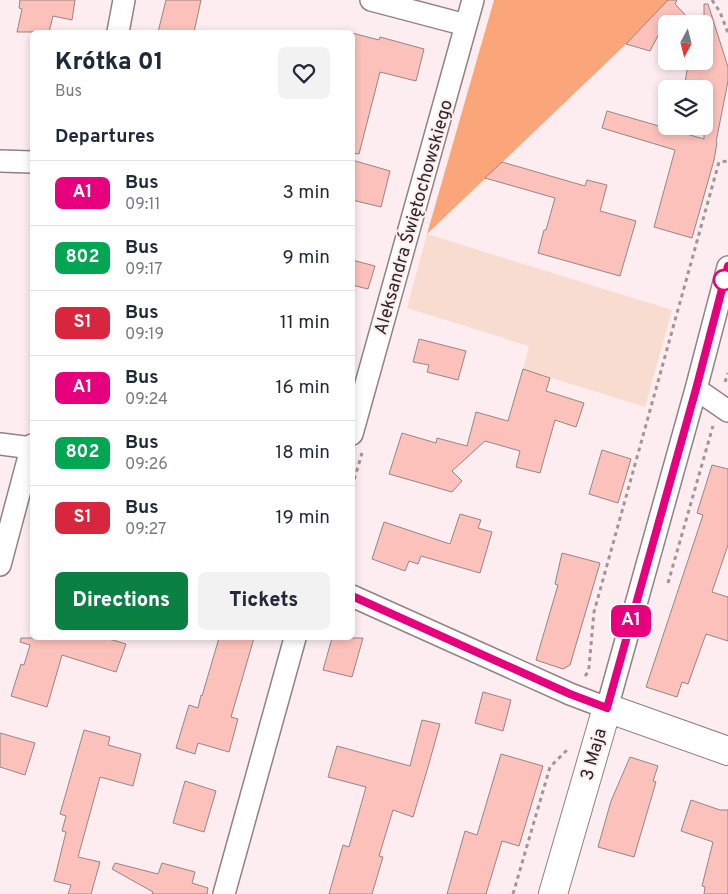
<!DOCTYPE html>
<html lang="en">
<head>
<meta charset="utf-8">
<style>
	:root { --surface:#fff; --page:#f2f2f3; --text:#1f2937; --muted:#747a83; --line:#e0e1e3; --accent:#0b8043 }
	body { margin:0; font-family:Overpass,sans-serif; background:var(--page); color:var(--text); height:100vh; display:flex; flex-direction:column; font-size:19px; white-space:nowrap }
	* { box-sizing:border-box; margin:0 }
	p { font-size:16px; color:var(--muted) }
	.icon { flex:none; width:28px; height:28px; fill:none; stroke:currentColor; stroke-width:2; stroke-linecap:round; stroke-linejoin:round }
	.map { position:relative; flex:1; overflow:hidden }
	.details { position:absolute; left:30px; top:30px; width:325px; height:610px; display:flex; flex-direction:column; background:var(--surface); border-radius:8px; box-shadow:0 2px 8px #0003 }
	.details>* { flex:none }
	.badge { padding:0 10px; border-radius:8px; font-size:18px; line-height:32px }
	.needle { width:32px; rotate:187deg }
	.tools { position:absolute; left:658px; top:15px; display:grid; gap:10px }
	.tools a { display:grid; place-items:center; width:55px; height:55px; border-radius:8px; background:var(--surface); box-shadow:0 2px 8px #0003; font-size:25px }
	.map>.badge { position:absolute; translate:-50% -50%; box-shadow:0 0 0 2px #fff }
	h2 { padding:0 25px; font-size:19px; line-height:45px }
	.round { display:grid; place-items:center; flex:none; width:52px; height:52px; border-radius:8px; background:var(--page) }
	.head { display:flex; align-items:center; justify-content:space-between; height:85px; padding:0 25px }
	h1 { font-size:24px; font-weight:800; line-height:38px }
	.action { display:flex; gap:10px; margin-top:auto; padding:10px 25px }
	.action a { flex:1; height:58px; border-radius:8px; background:var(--accent); color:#fff; font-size:20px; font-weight:800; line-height:58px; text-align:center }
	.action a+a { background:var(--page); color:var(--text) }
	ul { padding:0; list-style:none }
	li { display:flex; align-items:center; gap:15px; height:65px; padding:0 25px; border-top:1px solid var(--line) }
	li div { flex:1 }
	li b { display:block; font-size:19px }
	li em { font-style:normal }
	li .badge { min-width:55px; font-weight:700; text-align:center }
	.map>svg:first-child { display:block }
</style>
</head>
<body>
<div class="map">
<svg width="728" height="894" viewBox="0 0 728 894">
	<rect width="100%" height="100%" fill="#fdedf0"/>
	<path fill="#f8dcd0" d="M427 234 672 310 645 407 523 369 529 346 407 308Z"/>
	<path fill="#fba57b" d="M494 0H669L626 44 427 234Z"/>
	<path fill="#fdc1bb" stroke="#958684" d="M20 0H75L72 20 53 16 49 32H17L22 9 19 8Z
		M166 0H201L194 32H158Z
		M668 0H677L675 4 694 24H664L650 51 626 44Z
		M704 4H708L728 67V81L716 142 717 143 714 160 692 238 654 227 675 150 602 128 607 111 704 139V89H684L688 64 704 67Z
		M352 33 379 40 380 37 424 49 416 81 380 72 359 154 352 153Z
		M352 160 390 171 381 207 352 200Z
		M502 162 585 186 587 180 607 185 600 211 636 221 620 276 538 253 544 230H546L555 198 485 178Z
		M352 260 375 266 368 289 352 285Z
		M419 339 466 351 458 380 427 372 429 365 413 362Z
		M523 369 550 378 546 391 584 403 576 427 555 420 540 473 516 467 520 451 485 441 452 471 462 481 452 492 389 474 402 433 436 443 437 438 467 446 476 412 508 421Z
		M602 450 631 459 618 503 589 494Z
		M712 465 728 469V545L712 592 728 597V641L706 634 688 684 682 682 677 697 646 687 703 515 697 513Z
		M460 514 481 520 478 528 492 532 480 573 421 556 418 564 409 561 405 571 372 559 384 522 450 544Z
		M562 553 600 563 570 665 563 669 536 660 558 585 555 584Z
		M21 638H106L126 644 116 672 62 655 47 707 11 696 21 664 24 665 30 645 20 642Z
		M219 638H254L231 717 238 719 229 752 198 743 195 754 176 748 189 705 198 708 201 695 202 696Z
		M332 638H363L352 677 323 670Z
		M483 692 511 700 503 731 475 723Z
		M422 720 440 724 428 767 413 817 393 810 379 856 383 857 372 894H329L343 845 349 847 366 787 328 777 337 746 410 766Z
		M84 730 110 737 108 745 141 754 133 786 100 777 78 857 100 862 91 894H68L71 885 54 881 66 832 62 831 66 816 60 814Z
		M0 733 35 743 25 775 0 767Z
		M501 754 543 766 519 846 502 841 486 894H447L465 831 477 835Z
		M630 757 658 766 653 781 656 782 634 857 598 847 611 801Z
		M185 781 216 791 204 832 173 823Z
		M691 800 720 810H728V894H704L705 887 702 886 713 842 681 831Z
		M115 863 158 874 162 863 195 872 192 883 208 888 207 894H152L153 892 112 869Z"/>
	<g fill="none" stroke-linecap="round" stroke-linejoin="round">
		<defs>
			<path id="street" d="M371 0 466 25
				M118 32 124 0
				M0 161 32 162
				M696 389 728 411
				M352 434 473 0
				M0 444 32 448
				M0 565 32 445
				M352 596 570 694 607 708 696 389 728 267
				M224 894 295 638"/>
			<path id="secondary" d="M553 894 607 708 728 751"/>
		</defs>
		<use href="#street" stroke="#908285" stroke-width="24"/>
		<use href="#secondary" stroke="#908285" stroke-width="30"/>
		<path stroke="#a19597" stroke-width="3" stroke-dasharray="4 4" stroke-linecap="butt" d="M712 0 720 12 728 33
			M725 382 728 373
			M352 487 362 453
			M668 583 713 426
			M585 676 588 672 589 667 594 612 719 162 728 161
			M513 894 550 767 568 749"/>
		<use href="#street" stroke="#fff" stroke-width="21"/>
		<use href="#secondary" stroke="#fff" stroke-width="28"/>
	</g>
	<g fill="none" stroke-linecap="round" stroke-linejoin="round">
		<defs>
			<path id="line" d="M352 596 570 694 607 708 696 389 728 266"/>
		</defs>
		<use href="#line" stroke="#fff" stroke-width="11"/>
		<use href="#line" stroke="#e6007e" stroke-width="8"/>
	</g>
	<circle fill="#fff" stroke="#e6007e" stroke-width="2.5" cx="724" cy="280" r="10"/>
	<g text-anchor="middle" stroke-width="4" stroke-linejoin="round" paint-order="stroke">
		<g font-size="18" fill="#2c2627" stroke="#fdedf0">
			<text transform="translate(413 217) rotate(-74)" y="6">Aleksandra Świętochowskiego</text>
			<text transform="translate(593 754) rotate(-74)" y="6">3 Maja</text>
		</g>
	</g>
</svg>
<div class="tools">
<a><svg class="needle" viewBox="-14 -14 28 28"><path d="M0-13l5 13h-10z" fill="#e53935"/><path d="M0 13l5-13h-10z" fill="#747a83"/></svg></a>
<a><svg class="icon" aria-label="layers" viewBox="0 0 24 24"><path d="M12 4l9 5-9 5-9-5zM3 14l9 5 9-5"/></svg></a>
</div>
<b class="badge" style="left:631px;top:621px;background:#e6007e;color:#fff">A1</b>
<section class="details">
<div class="head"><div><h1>Krótka 01</h1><p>Bus</p></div><a class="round"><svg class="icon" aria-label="heart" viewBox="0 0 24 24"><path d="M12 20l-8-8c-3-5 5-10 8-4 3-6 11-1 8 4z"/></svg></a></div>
<h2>Departures</h2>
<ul>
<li><span class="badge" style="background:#e6007e;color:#fff">A1</span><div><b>Bus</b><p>09:11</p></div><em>3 min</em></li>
<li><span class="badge" style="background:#00a651;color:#fff">802</span><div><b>Bus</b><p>09:17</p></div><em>9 min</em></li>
<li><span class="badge" style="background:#d7263d;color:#fff">S1</span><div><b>Bus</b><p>09:19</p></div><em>11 min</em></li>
<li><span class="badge" style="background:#e6007e;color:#fff">A1</span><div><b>Bus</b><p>09:24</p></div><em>16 min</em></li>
<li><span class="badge" style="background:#00a651;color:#fff">802</span><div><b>Bus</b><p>09:26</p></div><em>18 min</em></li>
<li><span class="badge" style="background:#d7263d;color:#fff">S1</span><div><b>Bus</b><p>09:27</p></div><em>19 min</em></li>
</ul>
<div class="action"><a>Directions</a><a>Tickets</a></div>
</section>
</div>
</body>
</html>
